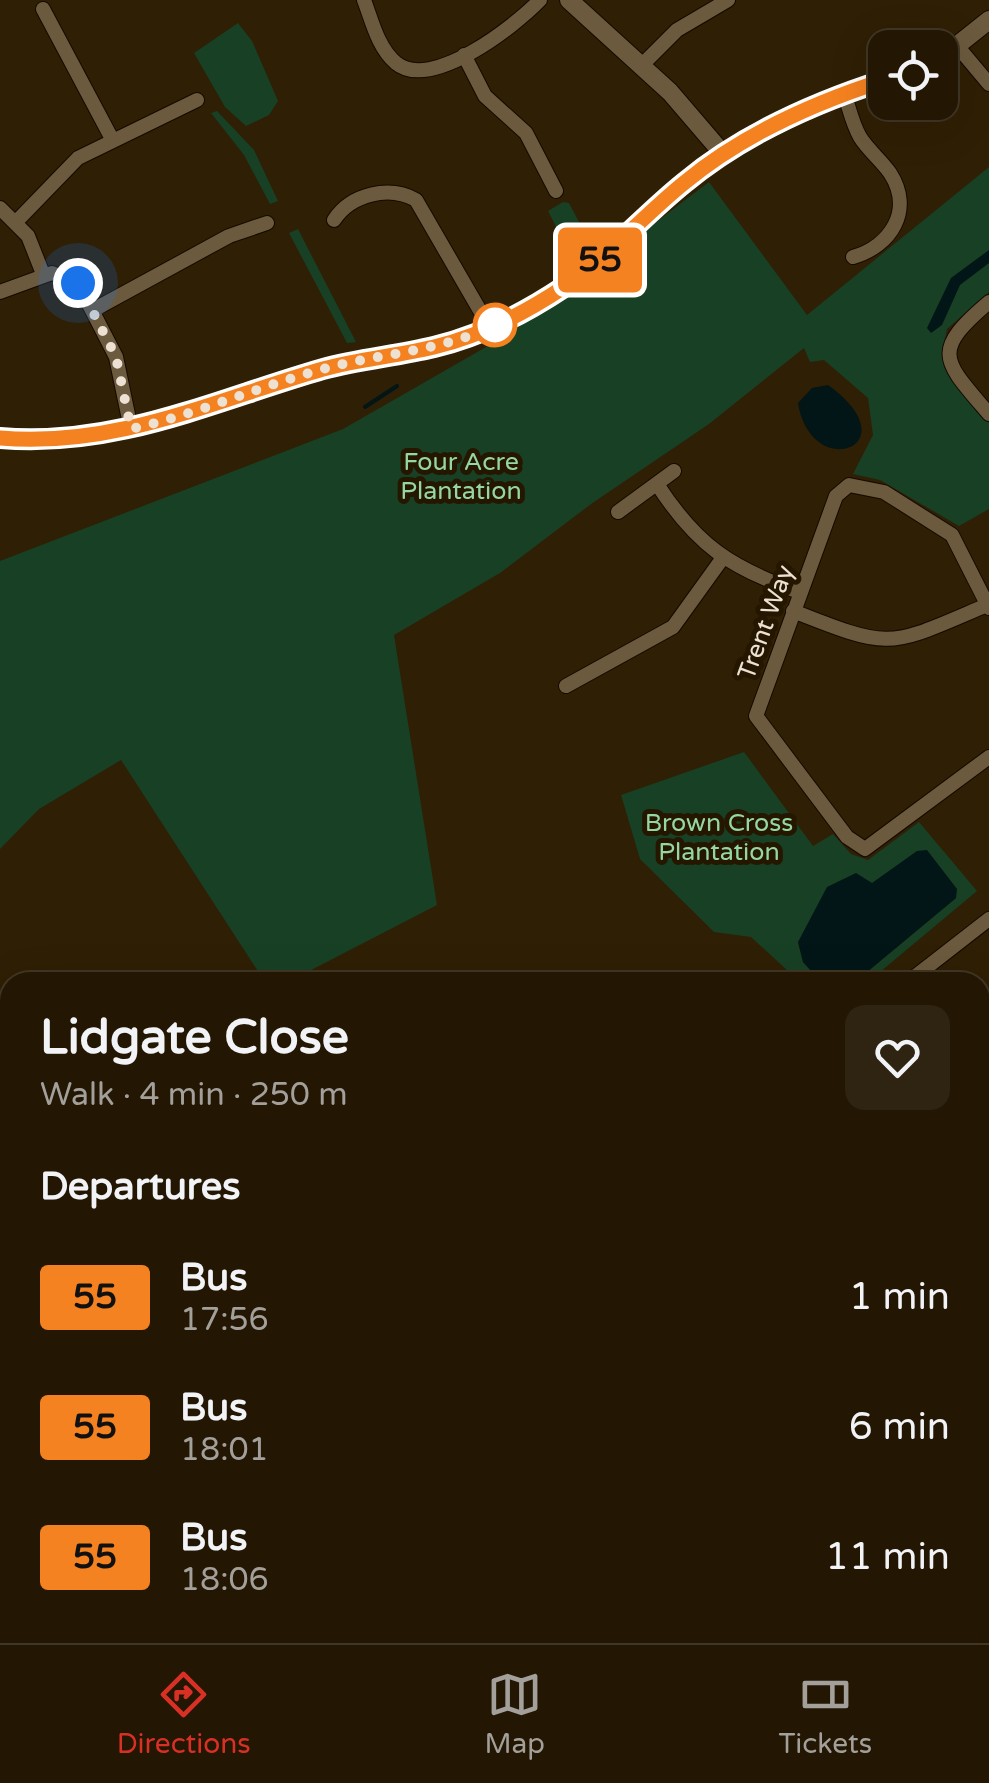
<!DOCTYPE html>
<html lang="en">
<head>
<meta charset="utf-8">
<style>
	:root { --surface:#231703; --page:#2f2412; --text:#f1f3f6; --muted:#a39f9a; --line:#403625; --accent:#d93025 }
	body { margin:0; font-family:"Varela Round",sans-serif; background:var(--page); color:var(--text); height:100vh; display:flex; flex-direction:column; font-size:38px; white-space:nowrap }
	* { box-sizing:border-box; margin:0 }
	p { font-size:32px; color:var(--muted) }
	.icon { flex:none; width:55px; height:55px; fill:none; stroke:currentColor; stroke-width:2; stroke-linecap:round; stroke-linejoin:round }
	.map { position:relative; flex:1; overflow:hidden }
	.details { position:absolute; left:0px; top:972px; width:990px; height:672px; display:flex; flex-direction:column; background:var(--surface); border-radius:30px 30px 0 0; box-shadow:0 10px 40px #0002,0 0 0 2px var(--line) }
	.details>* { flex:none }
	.badge { padding:0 20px; border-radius:8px; font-size:35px; line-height:65px }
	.buttons { position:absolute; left:868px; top:30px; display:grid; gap:20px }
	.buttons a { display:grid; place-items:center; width:90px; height:90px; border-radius:20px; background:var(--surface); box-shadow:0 10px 40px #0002,0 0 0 2px var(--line); font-size:50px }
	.you { position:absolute; width:50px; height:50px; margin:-25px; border:8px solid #fff; border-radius:50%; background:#1a73e8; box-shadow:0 0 0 15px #1a73e833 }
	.map>.badge { position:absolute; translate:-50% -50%; box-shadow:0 0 0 5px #fff }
	h2 { padding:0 40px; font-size:38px; line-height:90px }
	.round { display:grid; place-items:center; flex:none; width:105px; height:105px; border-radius:20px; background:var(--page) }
	.headline { display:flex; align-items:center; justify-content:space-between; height:170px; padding:0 40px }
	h1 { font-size:48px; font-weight:700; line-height:75px }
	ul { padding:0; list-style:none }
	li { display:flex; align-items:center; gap:30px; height:130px; padding:0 40px }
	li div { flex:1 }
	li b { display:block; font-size:38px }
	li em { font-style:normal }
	li .badge { min-width:110px; font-weight:700; text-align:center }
	.menu { display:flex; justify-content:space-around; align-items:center; height:140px; border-top:2px solid var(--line); background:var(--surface); font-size:28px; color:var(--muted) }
	.menu a { display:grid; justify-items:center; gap:5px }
	.menu .active { color:var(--accent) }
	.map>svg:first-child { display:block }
</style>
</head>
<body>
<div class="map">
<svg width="989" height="1643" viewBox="0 0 989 1643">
	<rect width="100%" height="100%" fill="#2f1f04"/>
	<path fill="#184024" d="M238 23 252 41 278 101 269 115 246 126 225 107 194 53Z
		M217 111 254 150 278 201 270 204 244 155 211 113Z
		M989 167V292L947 329 942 355 951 376 989 423V509L959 526 880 480 853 474 873 435 868 398 824 360 810 362 804 348 709 424 591 504 500 573 394 635 437 905 288 982H265L121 760 39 809 0 849V561L343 429 507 335 709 182 807 315Z
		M563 202 569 203 588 239 571 256 548 211Z
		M298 229 356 342 347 343 289 233Z
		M744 752 813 846 833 834 851 854 868 860 919 822 977 891 868 982H855L956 898 917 851 798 942 803 962 821 982H800L751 937 714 932 640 859 621 795Z"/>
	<path fill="#021517" d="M989 250V263L960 285 942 325 931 333 927 328 951 278Z
		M828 385C913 446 811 484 798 403L812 388Z
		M927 850 957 889 956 898 855 982H821L803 962 798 942 827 887 856 873 872 883 917 851Z
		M980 1578 989 1584 986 1643H924L916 1635H980Z"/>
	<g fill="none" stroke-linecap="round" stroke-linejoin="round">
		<path stroke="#021517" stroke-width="4" d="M365 407 397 386
			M860 1635 870 1643"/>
		<defs>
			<path id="minor" d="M364 0C372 21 378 48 396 63 431 92 515 26 540 0
				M43 9 112 139
				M958 47 989 84
				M464 55 485 96 526 133 556 191
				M642 65 677 30 728 0
				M844 93C849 107 852 123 860 137 868 150 881 160 890 173 914 210 891 246 853 257
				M0 208 28 236 43 274
				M334 220C351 194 389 185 416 200L490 328
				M15 223 78 158 197 100
				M0 292 52 273 78 283 116 357 131 429
				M989 302C930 352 943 360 989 414
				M95 309 229 236 267 223
				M657 484C697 546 731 568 799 592
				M618 512 674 471
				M989 608 952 535 884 492 849 485 836 496 756 716 847 837 865 849 989 757
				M793 611C894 651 888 647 987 605
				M566 686 673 627 722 559
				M908 982 989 919
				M980 1216 989 1218
				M980 1418 989 1406"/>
			<path id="tertiary" d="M569 0 670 92 724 155
				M940 59 989 20
				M0 438C115 448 215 400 323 369 359 359 397 356 434 347 480 336 525 312 564 287 609 257 643 216 684 183 743 134 813 103 885 80"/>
		</defs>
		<use href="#minor" stroke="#150900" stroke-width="16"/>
		<use href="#tertiary" stroke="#150900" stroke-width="20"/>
		<use href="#minor" stroke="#6c5a3e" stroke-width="14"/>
		<use href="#tertiary" stroke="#6c5a3e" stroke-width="18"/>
	</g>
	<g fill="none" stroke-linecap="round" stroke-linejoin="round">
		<defs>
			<path id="line" d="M0 438C116 448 215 400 323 369 359 359 397 356 434 347 480 336 525 313 564 287 608 257 643 216 684 183 743 134 813 103 885 80"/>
		</defs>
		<use href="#line" stroke="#fff" stroke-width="22"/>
		<use href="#line" stroke="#f58220" stroke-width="15"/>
		<path stroke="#ece1d2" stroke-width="10" stroke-dasharray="0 18" d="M78 283 116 357 131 429C197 414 258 387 323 369 381 353 440 352 495 325"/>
	</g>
	<circle fill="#fff" stroke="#f58220" stroke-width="5" cx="495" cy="325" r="20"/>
	<g text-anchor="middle" stroke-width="10" stroke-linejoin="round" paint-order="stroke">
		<g font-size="25" fill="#95d7a4" stroke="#251600">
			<text x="461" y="470">Four Acre<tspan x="461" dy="29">Plantation</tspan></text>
			<text x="719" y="831">Brown Cross<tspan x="719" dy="29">Plantation</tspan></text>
		</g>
		<g font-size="25" fill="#ece1d2" stroke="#251600">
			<text transform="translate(765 622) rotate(-70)" y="9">Trent Way</text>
		</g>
	</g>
</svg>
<div class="buttons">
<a><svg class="icon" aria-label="locate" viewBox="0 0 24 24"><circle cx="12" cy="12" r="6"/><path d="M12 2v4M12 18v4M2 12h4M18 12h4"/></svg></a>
</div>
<div class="you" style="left:78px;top:283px"></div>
<b class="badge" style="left:600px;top:260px;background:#f58220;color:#111">55</b>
<section class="details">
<div class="headline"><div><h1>Lidgate Close</h1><p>Walk · 4 min · 250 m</p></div><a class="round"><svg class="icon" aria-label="heart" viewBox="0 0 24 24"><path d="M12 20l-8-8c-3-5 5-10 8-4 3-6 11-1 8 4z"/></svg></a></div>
<h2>Departures</h2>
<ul>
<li><span class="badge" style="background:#f58220;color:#111">55</span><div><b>Bus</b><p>17:56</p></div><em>1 min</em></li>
<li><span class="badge" style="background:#f58220;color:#111">55</span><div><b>Bus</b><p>18:01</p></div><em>6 min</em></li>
<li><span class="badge" style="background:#f58220;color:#111">55</span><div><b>Bus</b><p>18:06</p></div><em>11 min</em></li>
</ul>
</section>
</div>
<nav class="menu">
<a class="active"><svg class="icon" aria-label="directions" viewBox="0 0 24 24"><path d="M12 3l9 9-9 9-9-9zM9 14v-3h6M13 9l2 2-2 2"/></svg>Directions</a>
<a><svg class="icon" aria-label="map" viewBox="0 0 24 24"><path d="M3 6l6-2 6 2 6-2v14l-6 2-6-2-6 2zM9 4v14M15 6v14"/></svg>Map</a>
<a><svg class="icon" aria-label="tickets" viewBox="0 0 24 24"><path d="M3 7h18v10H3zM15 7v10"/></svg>Tickets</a>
</nav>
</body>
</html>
